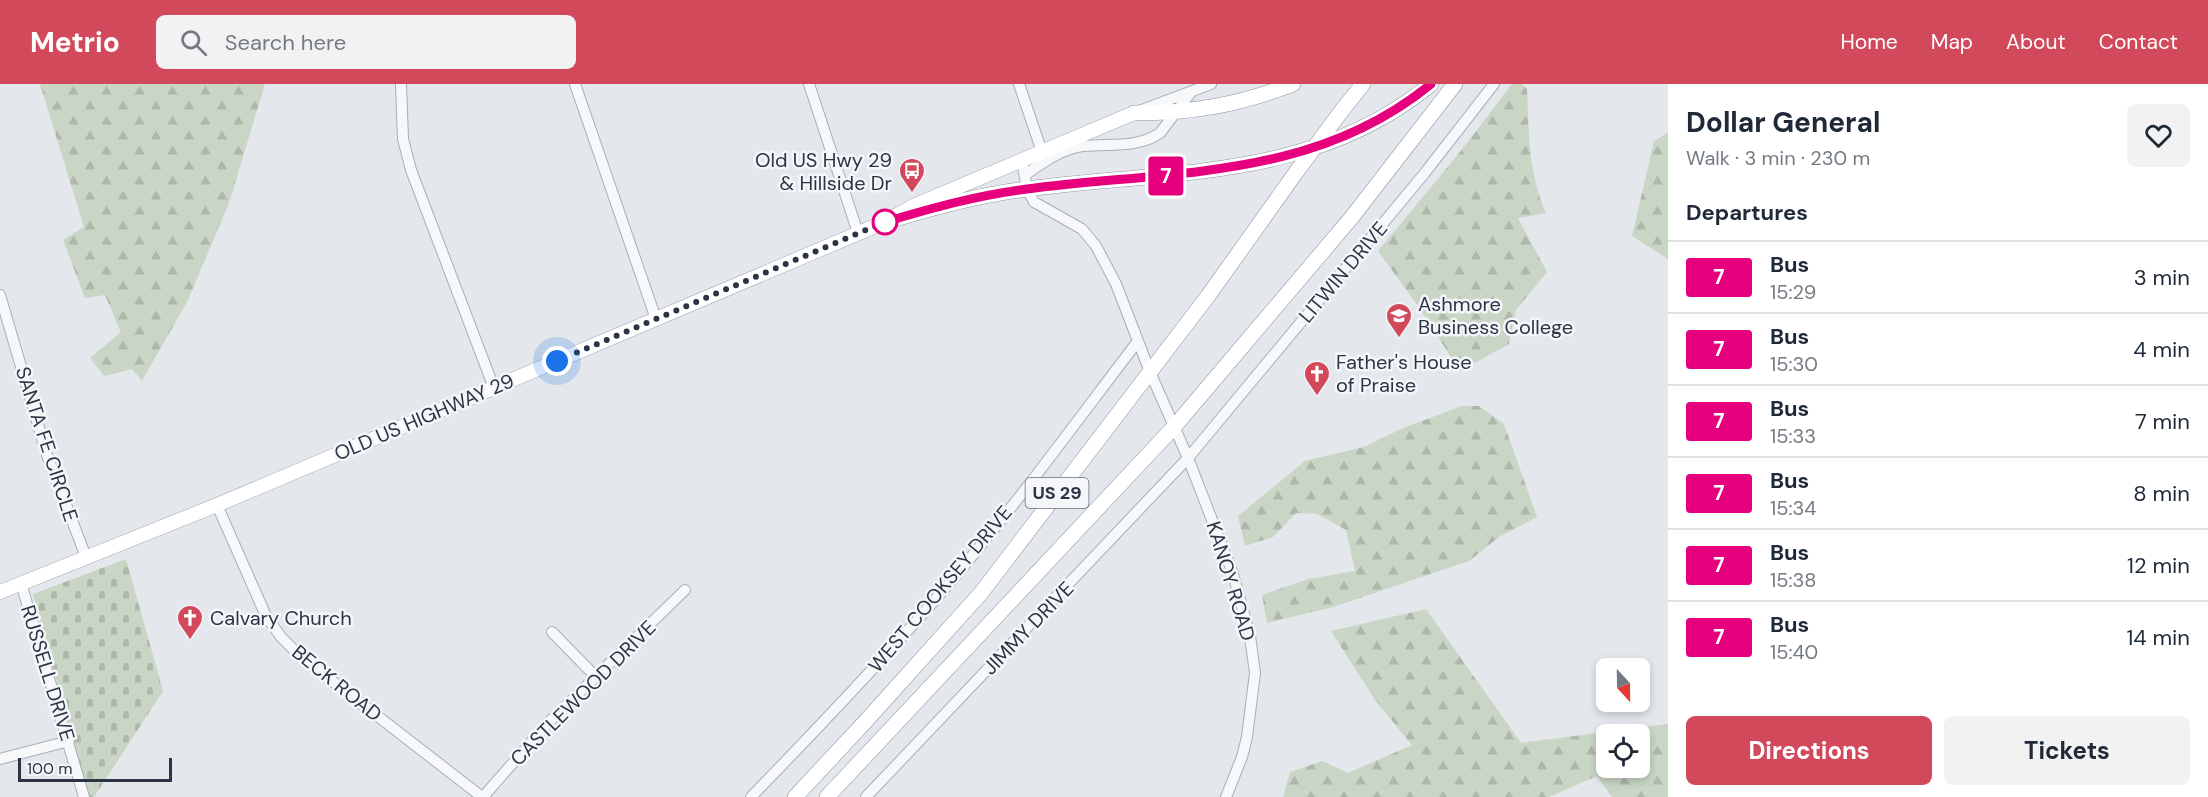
<!DOCTYPE html>
<html lang="en">
<head>
<meta charset="utf-8">
<style>
	:root { --surface:#fff; --page:#f2f2f3; --text:#1f2937; --muted:#747a83; --line:#e0e1e3; --accent:#d1495b }
	body { margin:0; font-family:"DM Sans",sans-serif; background:var(--page); color:var(--text); height:100vh; display:flex; flex-direction:column; font-size:22px; white-space:nowrap }
	* { box-sizing:border-box; margin:0 }
	p { font-size:20px; color:var(--muted) }
	.icon { flex:none; width:33px; height:33px; fill:none; stroke:currentColor; stroke-width:2; stroke-linecap:round; stroke-linejoin:round }
	.map { position:relative; flex:1; overflow:hidden }
	.side { display:flex; flex-direction:column; background:var(--surface); width:540px }
	.side>* { flex:none }
	.badge { padding:0 12px; border-radius:4px; font-size:21px; line-height:39px }
	.needle { width:39px; rotate:158deg }
	.tools { position:absolute; left:1596px; top:574px; display:grid; gap:12px }
	.tools a { display:grid; place-items:center; width:54px; height:54px; border-radius:9px; background:var(--surface); box-shadow:0 3px 9px #0003; font-size:30px }
	.scale { position:absolute; left:18px; bottom:15px; width:154px; box-sizing:border-box; padding-left:6px; border:3px solid #2b3445; border-top:0; font-size:16px; line-height:21px; white-space:nowrap; color:#2b3445; -webkit-text-stroke:4px #f4f6f9; paint-order:stroke }
	.you { position:absolute; width:30px; height:30px; margin:-15px; border:4px solid #fff; border-radius:50%; background:#1a73e8; box-shadow:0 0 0 9px #1a73e833 }
	.map>.badge { position:absolute; translate:-50% -50%; box-shadow:0 0 0 3px #fff }
	h2 { padding:0 18px; font-size:22px; line-height:54px }
	.round { display:grid; place-items:center; flex:none; width:63px; height:63px; border-radius:9px; background:var(--page) }
	.summary { display:flex; align-items:center; justify-content:space-between; height:102px; padding:0 18px }
	h1 { font-size:28px; font-weight:700; line-height:45px }
	.primary-button { display:flex; gap:12px; margin-top:auto; padding:12px 18px }
	.primary-button a { flex:1; height:69px; border-radius:9px; background:var(--accent); color:#fff; font-size:24px; font-weight:700; line-height:69px; text-align:center }
	.primary-button a+a { background:var(--page); color:var(--text) }
	ul { padding:0; list-style:none }
	li { display:flex; align-items:center; gap:18px; height:72px; padding:0 18px; border-top:2px solid var(--line) }
	li div { flex:1 }
	li b { display:block; font-size:22px }
	li em { font-style:normal }
	li .badge { min-width:66px; font-weight:700; text-align:center }
	header { display:flex; align-items:center; gap:36px; box-sizing:border-box; height:84px; padding:0 30px; background:var(--accent); color:#fff }
	header strong { font-size:28px }
	nav { display:flex; gap:33px; margin-inline-start:auto; font-size:21px }
	.search { width:420px; height:54px; background:var(--page); display:flex; align-items:center; gap:15px; box-sizing:border-box; padding:0 21px; border-radius:9px; color:var(--muted); font-size:22px }
	main { display:flex; flex:1; min-height:0 }
	.map>svg:first-child { display:block }
</style>
</head>
<body>
<header>
<strong>Metrio</strong>
<div class="search"><svg class="icon" aria-label="search" viewBox="0 0 24 24"><circle cx="10" cy="10" r="6"/><path d="M15 15l6 6"/></svg>Search here</div>
<nav><a>Home</a><a>Map</a><a>About</a><a>Contact</a></nav>
</header>
<main>
<div class="map">
<svg width="1668" height="713" viewBox="0 0 1668 713">
	<defs>
		<pattern id="forest-firs" width="22" height="20" patternUnits="userSpaceOnUse" patternTransform="scale(1.5)"><rect width="22" height="20" fill="#c9d6c5"/><path d="M5 1l3.5 6h-7zM16 11l3.5 6h-7z" fill="#adb8ab"/></pattern>
		<pattern id="cemetery-stones" width="16" height="16" patternUnits="userSpaceOnUse" patternTransform="scale(1.5)"><rect width="16" height="16" fill="#c9d6c5"/><path d="M2 7V4a2 2 0 0 1 4 0v3zM10 15v-3a2 2 0 0 1 4 0v3z" fill="#adb8ab"/></pattern>
	</defs>
	<rect width="100%" height="100%" fill="#e4e7ec"/>
	<path fill="url(#forest-firs)" fill-rule="evenodd" d="M40 0H265L229 119 188 216 142 297 132 285 104 292 90 274 121 248 105 211 85 214 63 156 84 143Z
		M1512 0H1522L1527 5C1529 49 1528 88 1546 129L1518 134 1547 188 1516 226 1509 260 1460 287 1418 222 1378 167 1460 68Z
		M1668 49V175L1632 152 1654 57Z
		M1462 322H1479L1504 340 1537 433 1499 453 1469 477 1333 523 1267 539 1262 511 1308 495 1355 487 1346 446 1317 430 1296 429 1273 453 1245 462 1238 432 1305 377 1364 363 1403 344Z
		M1426 525 1521 659 1668 640V713H1612L1597 692 1549 713H1283L1290 688 1322 677 1348 689 1412 661 1375 616 1331 547ZM1606 651H1640V684H1606Z"/>
	<path fill="url(#cemetery-stones)" d="M126 475 163 607 94 713H88L33 510Z"/>
	<g fill="none" stroke-linecap="round" stroke-linejoin="round">
		<defs>
			<path id="minor" d="M401 0 403 55 411 86 494 304
				M575 0 656 235
				M809 0 858 149
				M1019 0 1042 68
				M1139 27 1211 0
				M1022 77 1027 105 1034 118 1082 145 1096 162 1116 200 1150 288 1188 374 1233 490 1250 552 1255 589 1247 653 1242 673 1226 713
				M1025 91C1043 78 1061 65 1083 62 1110 59 1136 65 1160 49L1192 7
				M0 211 47 371 86 473
				M217 421 266 532 281 553 300 572 482 713
				M21 499 84 713
				M552 548 596 593
				M0 675 69 657
				M483 713 548 639 685 506
				M751 713C820 642 889 570 953 495 1018 418 1077 337 1138 257
				M866 713 1188 374 1424 90 1494 0"/>
			<path id="major" d="M0 508 217 421 885 138 913 122 1134 29"/>
			<path id="highway" d="M1343 25 1363 0
				M1134 29C1193 29 1238 21 1293 0
				M885 138C932 124 978 111 1027 105 1168 86 1314 97 1431 0
				M795 713 865 638 981 509 1208 212 1297 87
				M827 713 1174 343 1352 133 1455 0"/>
		</defs>
		<use href="#minor" stroke="#a9aeb7" stroke-width="12"/>
		<use href="#major" stroke="#a3abb8" stroke-width="15"/>
		<use href="#highway" stroke="#8b94a3" stroke-width="16"/>
		<use href="#minor" stroke="#f7f8fa" stroke-width="10"/>
		<use href="#major" stroke="#fff" stroke-width="14"/>
		<use href="#highway" stroke="#fff" stroke-width="15"/>
		<defs>
			<path id="highway-bridge" d="M1297 87 1343 25"/>
		</defs>
		<use href="#highway-bridge" stroke="#8b94a3" stroke-width="16" stroke-linecap="butt"/>
		<use href="#highway-bridge" stroke="#fff" stroke-width="15"/>
	</g>
	<g fill="none" stroke-linecap="round" stroke-linejoin="round">
		<defs>
			<path id="line" d="M885 138C932 124 978 111 1027 105 1169 86 1313 97 1431 0"/>
		</defs>
		<use href="#line" stroke="#fff" stroke-width="14"/>
		<use href="#line" stroke="#e6007e" stroke-width="9"/>
		<path stroke="#2b3445" stroke-width="6" stroke-dasharray="0 10.8" d="M557 277 885 138"/>
	</g>
	<defs>
		<symbol id="bus-pin" viewBox="-11 -11 22 30"><path d="M0 17L-7.5 6A9.5 9.5 0 1 1 7.5 6Z" fill="#d1495b" stroke="#f4f6f9"/><path d="M-5-6H5V4H4V6H2V4H-2V6H-4V4H-5ZM-3.5-4V0h7V-4ZM-3.5 1.2v1.5H-2V1.2ZM2 1.2v1.5H3.5V1.2Z" fill="#fff"/></symbol>
		<symbol id="school-pin" viewBox="-11 -11 22 30"><path d="M0 17L-7.5 6A9.5 9.5 0 1 1 7.5 6Z" fill="#d1495b" stroke="#f4f6f9"/><path d="M0-5L7-2L0 1L-7-2ZM-4 1L0 2.5L4 1V4Q0 6-4 4Z" fill="#fff"/></symbol>
		<symbol id="church-pin" viewBox="-11 -11 22 30"><path d="M0 17L-7.5 6A9.5 9.5 0 1 1 7.5 6Z" fill="#d1495b" stroke="#f4f6f9"/><path d="M-1.2-6h2.4v3.5h3.3v2.4h-3.3V6h-2.4V-.1h-3.3v-2.4h3.3Z" fill="#fff"/></symbol>
	</defs>
	<g fill-rule="evenodd">
		<use href="#bus-pin" x="897" y="72" width="30" height="40"/>
		<use href="#school-pin" x="1384" y="217" width="30" height="40"/>
		<use href="#church-pin" x="1302" y="275" width="30" height="40"/>
		<use href="#church-pin" x="175" y="519" width="30" height="40"/>
	</g>
	<circle fill="#fff" stroke="#e6007e" stroke-width="3" cx="885" cy="138" r="12"/>
	<g text-anchor="middle" stroke-width="5" stroke-linejoin="round" paint-order="stroke">
		<rect fill="#f4f6f9" stroke="#676e7b" stroke-width="1.5" x="1025.5" y="394" width="63" height="30" rx="4.5"/>
		<g font-size="18" font-weight="bold" fill="#2b3445">
			<text x="1057" y="415">US 29</text>
		</g>
		<g font-size="20" fill="#2b3445" stroke="#f4f6f9" text-anchor="start">
			<text x="892" y="83" text-anchor="end">Old US Hwy 29<tspan x="892" dy="23">&amp; Hillside Dr</tspan></text>
			<text x="1418" y="227">Ashmore<tspan x="1418" dy="23">Business College</tspan></text>
			<text x="1336" y="285">Father's House<tspan x="1336" dy="23">of Praise</tspan></text>
			<text x="210" y="541">Calvary Church</text>
		</g>
		<g font-size="20" fill="#2b3445" stroke="#f4f6f9">
			<text transform="translate(1343 188) rotate(-50)" y="7">LITWIN DRIVE</text>
			<text transform="translate(424 333) rotate(-23)" y="7">OLD US HIGHWAY 29</text>
			<text transform="translate(47 360) rotate(72)" y="7">SANTA FE CIRCLE</text>
			<text transform="translate(1231 497) rotate(73)" y="7">KANOY ROAD</text>
			<text transform="translate(940 505) rotate(-50)" y="7">WEST COOKSEY DRIVE</text>
			<text transform="translate(1028 544) rotate(-46)" y="7">JIMMY DRIVE</text>
			<text transform="translate(48 589) rotate(73)" y="7">RUSSELL DRIVE</text>
			<text transform="translate(337 599) rotate(39)" y="7">BECK ROAD</text>
			<text transform="translate(583 609) rotate(-45)" y="7">CASTLEWOOD DRIVE</text>
		</g>
	</g>
</svg>
<div class="tools">
<a><svg class="needle" viewBox="-14 -14 28 28"><path d="M0-13l5 13h-10z" fill="#e53935"/><path d="M0 13l5-13h-10z" fill="#747a83"/></svg></a>
<a><svg class="icon" aria-label="locate" viewBox="0 0 24 24"><circle cx="12" cy="12" r="6"/><path d="M12 2v4M12 18v4M2 12h4M18 12h4"/></svg></a>
</div>
<div class="scale">100 m</div>
<div class="you" style="left:557px;top:277px"></div>
<b class="badge" style="left:1166px;top:92px;background:#e6007e;color:#fff">7</b>
</div>
<section class="side">
<div class="summary"><div><h1>Dollar General</h1><p>Walk · 3 min · 230 m</p></div><a class="round"><svg class="icon" aria-label="heart" viewBox="0 0 24 24"><path d="M12 20l-8-8c-3-5 5-10 8-4 3-6 11-1 8 4z"/></svg></a></div>
<h2>Departures</h2>
<ul>
<li><span class="badge" style="background:#e6007e;color:#fff">7</span><div><b>Bus</b><p>15:29</p></div><em>3 min</em></li>
<li><span class="badge" style="background:#e6007e;color:#fff">7</span><div><b>Bus</b><p>15:30</p></div><em>4 min</em></li>
<li><span class="badge" style="background:#e6007e;color:#fff">7</span><div><b>Bus</b><p>15:33</p></div><em>7 min</em></li>
<li><span class="badge" style="background:#e6007e;color:#fff">7</span><div><b>Bus</b><p>15:34</p></div><em>8 min</em></li>
<li><span class="badge" style="background:#e6007e;color:#fff">7</span><div><b>Bus</b><p>15:38</p></div><em>12 min</em></li>
<li><span class="badge" style="background:#e6007e;color:#fff">7</span><div><b>Bus</b><p>15:40</p></div><em>14 min</em></li>
</ul>
<div class="primary-button"><a>Directions</a><a>Tickets</a></div>
</section>
</main>
</body>
</html>
